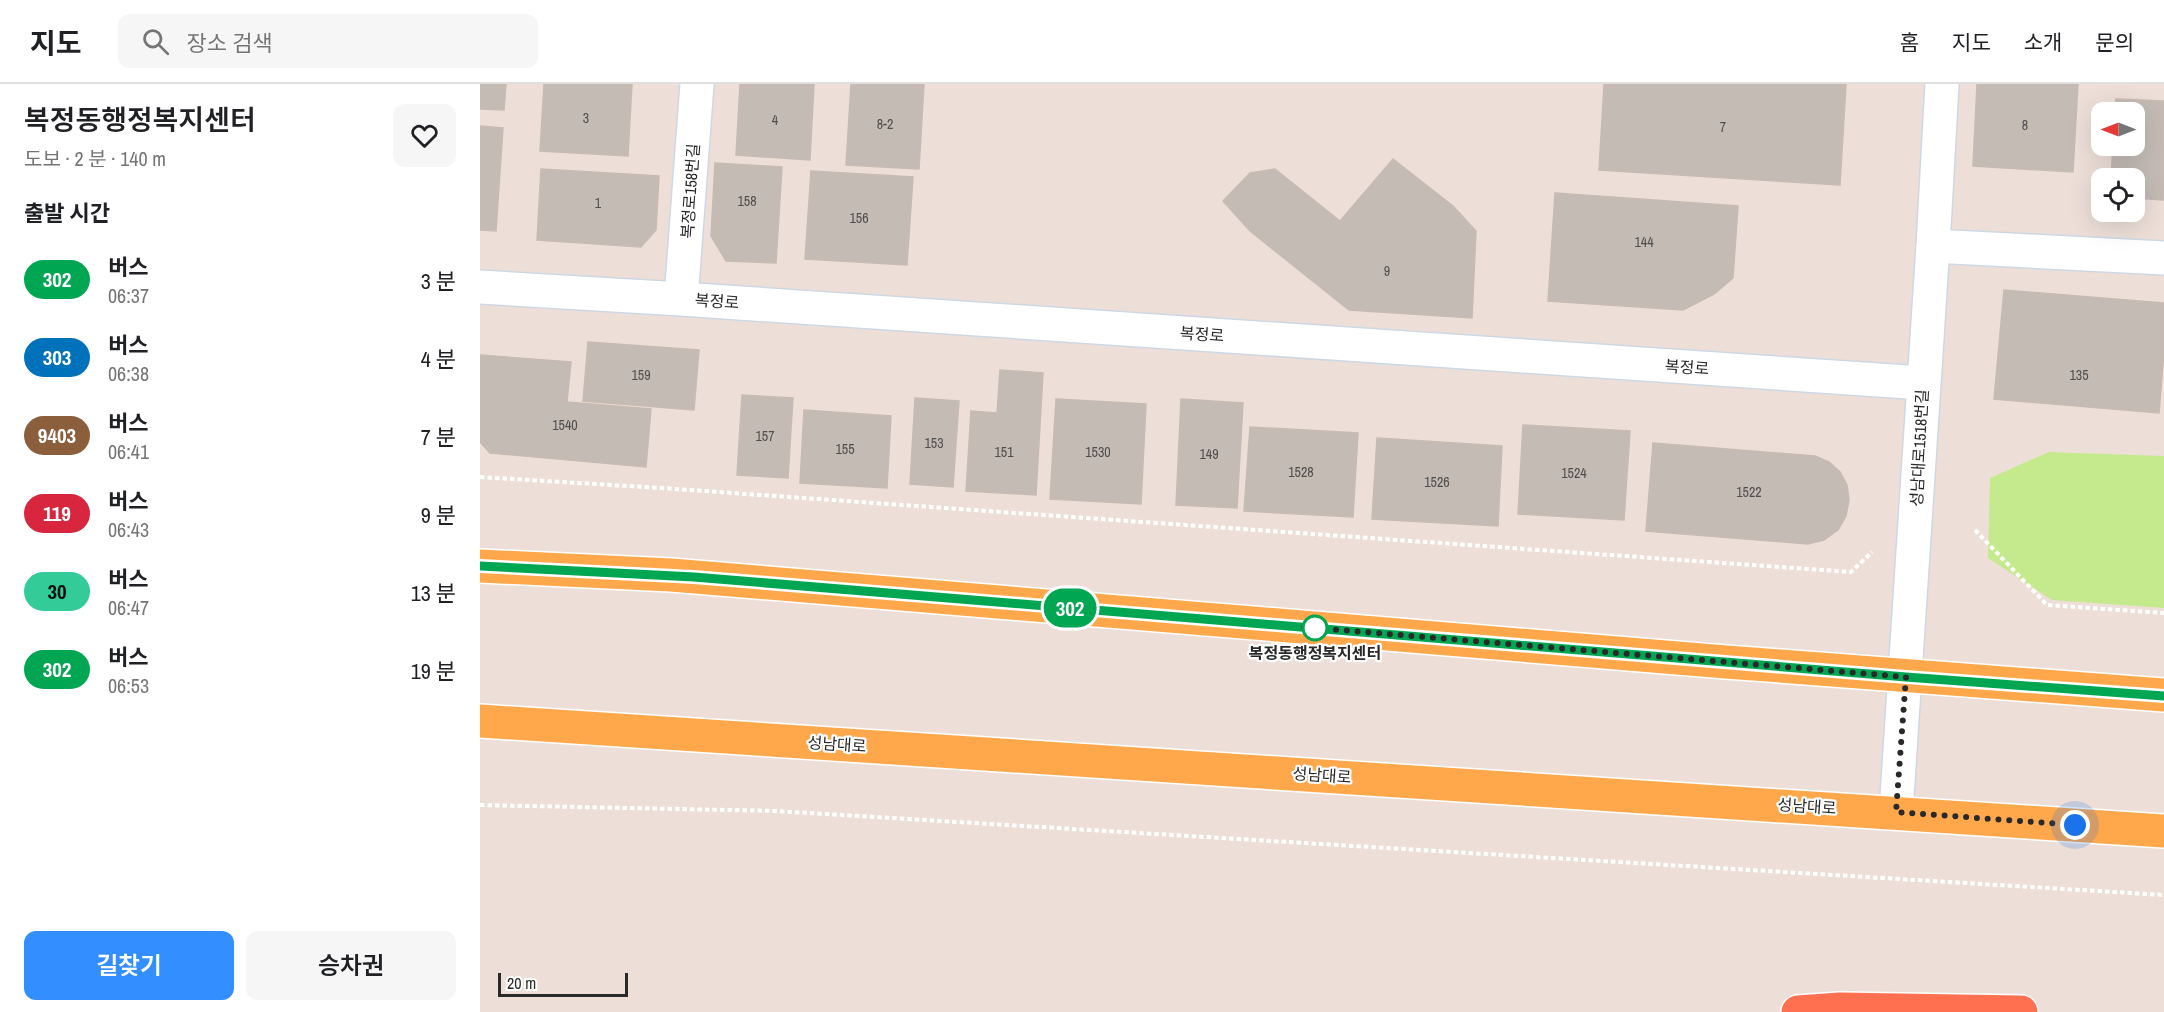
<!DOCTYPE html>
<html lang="ko">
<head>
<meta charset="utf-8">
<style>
	:root { --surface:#fff; --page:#f6f6f6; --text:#202124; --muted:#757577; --line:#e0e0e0; --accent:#338eff }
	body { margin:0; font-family:"Archivo Narrow","Noto Sans KR",sans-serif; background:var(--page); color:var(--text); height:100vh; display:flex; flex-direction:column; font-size:22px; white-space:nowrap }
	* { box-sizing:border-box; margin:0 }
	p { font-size:20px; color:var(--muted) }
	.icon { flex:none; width:33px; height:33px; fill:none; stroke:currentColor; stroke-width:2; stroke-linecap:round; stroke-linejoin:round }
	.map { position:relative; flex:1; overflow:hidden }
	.sheet { display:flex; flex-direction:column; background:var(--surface); width:480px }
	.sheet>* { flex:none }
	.badge { padding:0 12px; border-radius:20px; font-size:21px; line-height:39px }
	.needle { width:39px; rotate:270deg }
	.buttons { position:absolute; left:1611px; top:18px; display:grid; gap:12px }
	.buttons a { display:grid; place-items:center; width:54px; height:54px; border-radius:12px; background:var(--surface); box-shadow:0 6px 24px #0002; font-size:30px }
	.scale { position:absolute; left:18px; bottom:15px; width:130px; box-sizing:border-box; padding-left:6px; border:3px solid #292929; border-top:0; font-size:16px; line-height:21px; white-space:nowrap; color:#292929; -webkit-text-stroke:4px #fff; paint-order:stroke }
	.you { position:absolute; width:30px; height:30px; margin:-15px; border:4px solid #fff; border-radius:50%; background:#1a73e8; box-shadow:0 0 0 9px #1a73e833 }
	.map>.badge { position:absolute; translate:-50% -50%; box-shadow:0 0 0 3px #fff }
	h2 { padding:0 24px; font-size:22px; line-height:54px }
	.round { display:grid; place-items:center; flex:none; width:63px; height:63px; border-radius:12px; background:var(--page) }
	.headline { display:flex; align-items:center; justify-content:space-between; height:102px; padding:0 24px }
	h1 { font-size:28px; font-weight:600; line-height:45px }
	.primary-button { display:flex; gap:12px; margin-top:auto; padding:12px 24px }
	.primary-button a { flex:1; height:69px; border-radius:12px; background:var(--accent); color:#fff; font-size:24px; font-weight:600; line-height:69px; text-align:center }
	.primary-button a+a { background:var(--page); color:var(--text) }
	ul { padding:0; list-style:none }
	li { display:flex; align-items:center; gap:18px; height:78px; padding:0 24px }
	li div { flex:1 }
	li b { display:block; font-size:22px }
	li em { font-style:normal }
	li .badge { min-width:66px; font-weight:700; text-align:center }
	header { display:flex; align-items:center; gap:36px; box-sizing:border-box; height:84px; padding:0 30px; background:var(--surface); border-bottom:2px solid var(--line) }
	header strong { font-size:28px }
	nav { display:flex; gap:33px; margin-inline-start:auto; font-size:21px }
	.search { width:420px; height:54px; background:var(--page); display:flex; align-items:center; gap:15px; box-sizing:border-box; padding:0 21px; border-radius:12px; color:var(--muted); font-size:22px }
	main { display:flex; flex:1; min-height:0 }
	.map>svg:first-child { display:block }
</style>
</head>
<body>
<header>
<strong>지도</strong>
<div class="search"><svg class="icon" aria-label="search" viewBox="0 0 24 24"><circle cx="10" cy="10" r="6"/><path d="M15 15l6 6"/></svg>장소 검색</div>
<nav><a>홈</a><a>지도</a><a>소개</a><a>문의</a></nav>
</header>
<main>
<section class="sheet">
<div class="headline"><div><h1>복정동행정복지센터</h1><p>도보 · 2 분 · 140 m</p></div><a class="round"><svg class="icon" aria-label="heart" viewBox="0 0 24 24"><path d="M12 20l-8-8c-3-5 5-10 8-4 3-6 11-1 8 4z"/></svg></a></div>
<h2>출발 시간</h2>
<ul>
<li><span class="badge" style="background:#00a651;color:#fff">302</span><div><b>버스</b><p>06:37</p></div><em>3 분</em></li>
<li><span class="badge" style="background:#0072bc;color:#fff">303</span><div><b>버스</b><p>06:38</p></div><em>4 분</em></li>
<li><span class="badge" style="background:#8b5e3c;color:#fff">9403</span><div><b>버스</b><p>06:41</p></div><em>7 분</em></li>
<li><span class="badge" style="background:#d7263d;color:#fff">119</span><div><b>버스</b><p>06:43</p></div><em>9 분</em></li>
<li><span class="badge" style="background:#3c9;color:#111">30</span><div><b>버스</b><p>06:47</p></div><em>13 분</em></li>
<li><span class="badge" style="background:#00a651;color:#fff">302</span><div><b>버스</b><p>06:53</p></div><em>19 분</em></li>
</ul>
<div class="primary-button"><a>길찾기</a><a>승차권</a></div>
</section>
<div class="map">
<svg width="1684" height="928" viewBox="0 0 1684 928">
	<rect width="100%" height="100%" fill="#eddfd8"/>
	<path fill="#c5ea8e" d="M1569 368 1684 372V524L1572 516 1508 474 1510 394Z"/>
	<path fill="#c4bbb5" stroke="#c8bbb2" stroke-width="1.5" d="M0 0H26L24 26 0 25Z
		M64 0H152L148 72 60 67Z
		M260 0H334L330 76 256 71Z
		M371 0H444L439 85 366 81Z
		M1124 0H1366L1360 101 1119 86Z
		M1497 0H1598L1593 88 1493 82Z
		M1636 15 1684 17V116L1654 114V94H1631L1633 62H1654V28H1635Z
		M0 42 23 44 16 147 0 146Z
		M913 75 973 122 996 147 992 234 869 226 770 147 743 117 770 89 795 85 860 137Z
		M235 79 302 83 296 179 246 177 231 152Z
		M61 85 179 92 176 146 161 163 57 156Z
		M331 87 433 93 427 181 325 175Z
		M1075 109 1258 122 1253 194 1234 210 1203 226 1068 217Z
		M1524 206 1684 219V267L1679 329 1514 315Z
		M108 258 219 266 214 326 103 317Z
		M0 271 91 278 87 318 171 325 166 383 10 369 0 358Z
		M520 286 563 289 556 411 486 407 491 327 517 329Z
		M262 311 313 314 308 394 257 391Z
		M435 314 479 317 473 403 430 400Z
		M576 315 666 320 661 420 570 415Z
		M701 315 763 319 757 424 696 421Z
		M324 326 411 332 407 404 320 399Z
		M1043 341 1150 347 1144 436 1038 430Z
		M770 343 878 349 873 433 764 427Z
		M897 354 1022 362 1018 442 892 435Z
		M1173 359 1335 372 1349 378 1360 388 1367 401 1369 416 1366 432 1358 446 1344 456 1328 460 1166 447Z"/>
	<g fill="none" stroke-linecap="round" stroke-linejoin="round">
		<defs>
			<path id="street" d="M0 203 201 215 1443 299
				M201 215 217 0
				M1416 728 1453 162 1462 0"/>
			<path id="secondary" d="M1453 162 1684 174"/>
			<path id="primary" d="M0 482 191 491 1246 578 1684 611
				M0 637 1684 747"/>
			<path id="highway" d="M1318 928 1360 925 1541 928"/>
		</defs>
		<use href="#street" stroke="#ced8e4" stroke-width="36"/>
		<use href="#secondary" stroke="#ced8e4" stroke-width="36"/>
		<use href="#primary" stroke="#fff" stroke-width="36"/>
		<use href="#highway" stroke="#fff" stroke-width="36"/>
		<path stroke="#fff" stroke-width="4" stroke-dasharray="4.5 3" stroke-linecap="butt" d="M0 393 182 404 1371 488 1392 468
			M1495 446 1567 521 1684 529
			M0 721 296 727 1684 811"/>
		<use href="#street" stroke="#fff" stroke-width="33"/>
		<use href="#secondary" stroke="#fff" stroke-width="33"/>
		<use href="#primary" stroke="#ffa74b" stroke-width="33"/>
		<use href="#highway" stroke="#ff7051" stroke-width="33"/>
	</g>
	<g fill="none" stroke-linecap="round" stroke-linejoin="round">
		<defs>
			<path id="line" d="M0 482 214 493 1426 593 1684 612"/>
		</defs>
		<use href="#line" stroke="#fff" stroke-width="14"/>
		<use href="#line" stroke="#00a651" stroke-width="9"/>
		<path stroke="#292929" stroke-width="6" stroke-dasharray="0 10.8" d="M835 544 824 543 1426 593 1416 728 1595 741"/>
	</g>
	<circle fill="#fff" stroke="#00a651" stroke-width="3" cx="835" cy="544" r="12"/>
	<g text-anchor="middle" stroke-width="4.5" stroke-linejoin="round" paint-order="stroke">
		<g font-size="14" fill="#504e4c">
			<text x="106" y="39">3</text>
			<text x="295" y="41">4</text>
			<text x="405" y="45">8-2</text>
			<text x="1545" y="46">8</text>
			<text x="1243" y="48">7</text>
			<text x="267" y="122">158</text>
			<text x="118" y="124">1</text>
			<text x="379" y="139">156</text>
			<text x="1164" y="163">144</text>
			<text x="907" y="192">9</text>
			<text x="161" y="296">159</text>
			<text x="1599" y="296">135</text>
			<text x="85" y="346">1540</text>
			<text x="285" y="357">157</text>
			<text x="454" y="364">153</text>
			<text x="365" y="370">155</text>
			<text x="524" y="373">151</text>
			<text x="618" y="373">1530</text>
			<text x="729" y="375">149</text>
			<text x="821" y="393">1528</text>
			<text x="1094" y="394">1524</text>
			<text x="957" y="403">1526</text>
			<text x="1269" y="413">1522</text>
		</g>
		<g font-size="16" fill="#292929" stroke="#fff">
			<text transform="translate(210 107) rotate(-86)" y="6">복정로158번길</text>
			<text transform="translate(237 217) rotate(4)" y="6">복정로</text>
			<text transform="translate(722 250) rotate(4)" y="6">복정로</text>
			<text transform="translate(1207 283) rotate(4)" y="6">복정로</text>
			<text transform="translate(1439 364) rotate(-87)" y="6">성남대로1518번길</text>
			<text transform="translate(357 660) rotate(4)" y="6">성남대로</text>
			<text transform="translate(842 691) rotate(4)" y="6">성남대로</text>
			<text transform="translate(1327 722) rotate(4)" y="6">성남대로</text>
		</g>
		<g font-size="16" font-weight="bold" fill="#292929" stroke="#fff">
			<text x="835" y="575">복정동행정복지센터</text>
		</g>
	</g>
</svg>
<div class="buttons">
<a><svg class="needle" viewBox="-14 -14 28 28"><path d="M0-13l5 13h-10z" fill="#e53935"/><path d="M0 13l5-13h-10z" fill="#757577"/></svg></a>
<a><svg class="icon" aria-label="locate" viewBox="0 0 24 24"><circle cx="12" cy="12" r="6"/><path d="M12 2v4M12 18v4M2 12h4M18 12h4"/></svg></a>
</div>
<div class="scale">20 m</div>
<div class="you" style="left:1595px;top:741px"></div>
<b class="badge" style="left:590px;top:524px;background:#00a651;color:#fff">302</b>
</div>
</main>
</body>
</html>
